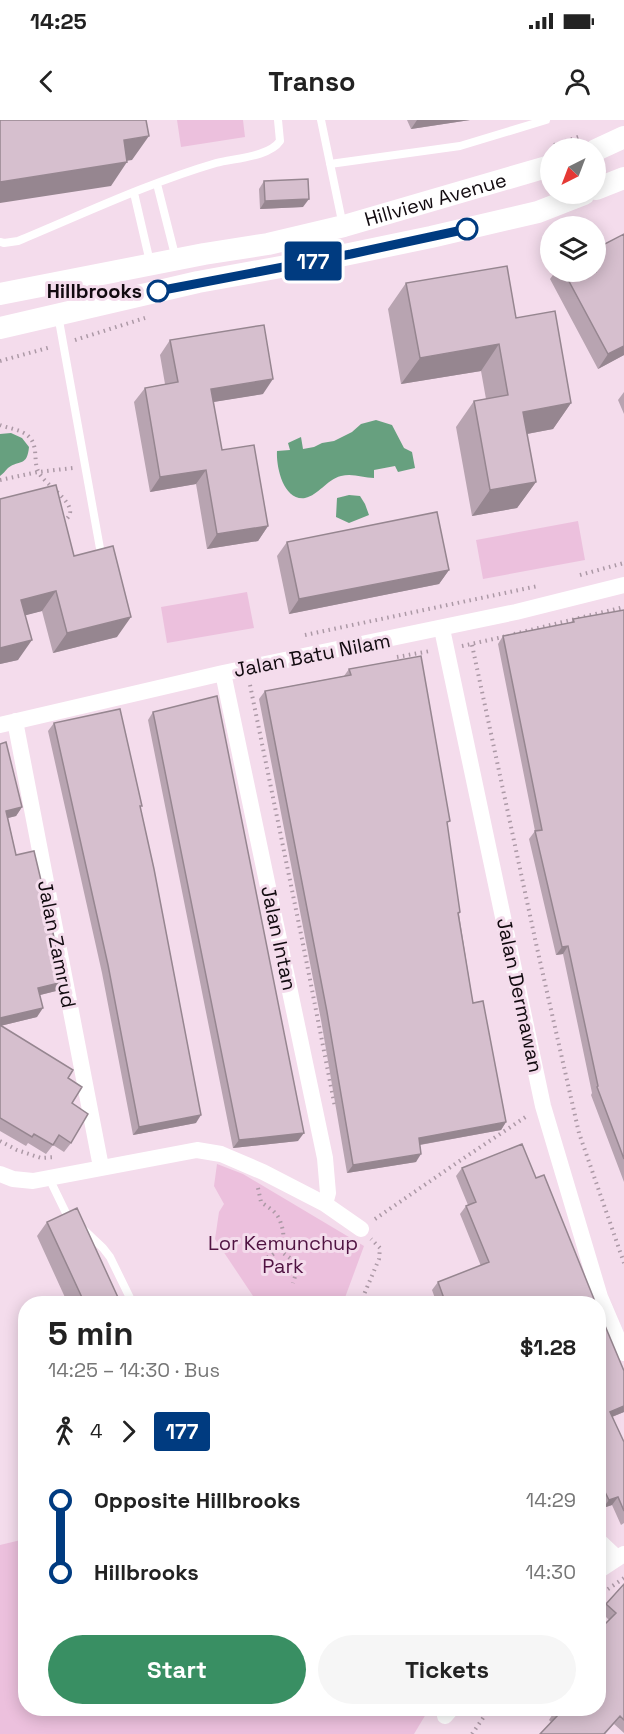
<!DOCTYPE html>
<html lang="en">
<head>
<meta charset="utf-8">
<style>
	:root { --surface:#fff; --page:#f6f6f6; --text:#222; --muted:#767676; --accent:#398f63 }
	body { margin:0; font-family:"Space Grotesk",sans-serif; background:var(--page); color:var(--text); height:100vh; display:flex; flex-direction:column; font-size:22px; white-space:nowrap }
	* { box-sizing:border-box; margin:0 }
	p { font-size:20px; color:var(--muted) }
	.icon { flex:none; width:33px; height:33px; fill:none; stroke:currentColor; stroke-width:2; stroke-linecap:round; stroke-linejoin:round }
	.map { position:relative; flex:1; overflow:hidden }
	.drawer { position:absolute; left:18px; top:1176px; width:588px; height:420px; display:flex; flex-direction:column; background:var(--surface); border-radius:24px; box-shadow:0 3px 15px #0003 }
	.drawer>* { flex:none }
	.badge { padding:0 12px; border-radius:4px; font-size:21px; line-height:39px }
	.needle { width:39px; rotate:222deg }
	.controls { position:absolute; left:540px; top:18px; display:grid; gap:12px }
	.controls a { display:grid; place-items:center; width:66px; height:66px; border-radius:50%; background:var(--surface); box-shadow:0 3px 15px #0003; font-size:30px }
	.map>.badge { position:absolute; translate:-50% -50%; box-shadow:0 0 0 3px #fff }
	.legs { display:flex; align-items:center; gap:9px; height:66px; padding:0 30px; font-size:20px }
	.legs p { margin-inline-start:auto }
	.overview { display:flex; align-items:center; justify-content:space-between; height:102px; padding:0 30px }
	h1 { font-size:33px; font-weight:800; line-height:45px }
	.cta { display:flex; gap:12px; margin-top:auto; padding:12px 30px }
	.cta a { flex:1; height:69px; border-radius:36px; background:var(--accent); color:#fff; font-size:24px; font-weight:800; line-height:69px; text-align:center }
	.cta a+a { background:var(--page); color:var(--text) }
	ul { padding:0 30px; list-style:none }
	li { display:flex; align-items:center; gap:21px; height:72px; font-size:22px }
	li i { display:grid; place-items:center; width:9px; height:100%; margin:0 8px; background:currentColor }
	li i::after { content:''; width:15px; height:15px; margin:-8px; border:4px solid; border-radius:50%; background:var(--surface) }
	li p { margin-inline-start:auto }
	li:first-child i { background:linear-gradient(#0000 50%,currentColor 0) }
	li:last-child i { background:linear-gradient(currentColor 50%,#0000 0) }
	.status { display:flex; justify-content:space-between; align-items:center; height:42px; padding:0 30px; background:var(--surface); direction:ltr }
	.status svg { height:16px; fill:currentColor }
	header { display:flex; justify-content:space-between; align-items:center; height:78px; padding:0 30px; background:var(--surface); font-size:27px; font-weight:800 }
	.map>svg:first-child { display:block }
</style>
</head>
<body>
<div class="status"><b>14:25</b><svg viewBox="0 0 49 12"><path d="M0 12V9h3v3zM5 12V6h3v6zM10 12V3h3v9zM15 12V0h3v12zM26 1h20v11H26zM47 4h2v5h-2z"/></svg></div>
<header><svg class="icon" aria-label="back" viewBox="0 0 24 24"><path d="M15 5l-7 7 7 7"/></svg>Transo<svg class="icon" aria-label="person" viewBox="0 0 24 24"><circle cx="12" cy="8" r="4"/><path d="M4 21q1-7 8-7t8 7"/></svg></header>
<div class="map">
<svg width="624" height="1614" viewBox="0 0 624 1614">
	<rect width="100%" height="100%" fill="#f4dcec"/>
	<path fill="#ecc0dd" d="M177 0H243L245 17 181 27Z
		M578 401 585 440 483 459 476 420Z
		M247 472 254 508 167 523 161 487Z
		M217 1044 243 1054 364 1126 343 1183 289 1184 255 1179 215 1119 219 1092 224 1084 214 1066Z
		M25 1419 26 1588 429 1589 414 1614H0V1425Z"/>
	<path fill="#67a07f" d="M376 300 392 305 404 328 412 332 415 348 398 352 395 346 374 350V358C363 358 353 353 341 356 326 360 319 375 305 378 283 381 276 346 277 331L290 330 288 323 301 317 303 329 314 327 322 323 334 321 352 312 361 304Z
		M11 313 22 318 29 327C27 347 20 339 8 348 5 351 3 354 0 356V314Z
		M349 375 360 376 365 384 369 395 349 403 336 397 337 378Z"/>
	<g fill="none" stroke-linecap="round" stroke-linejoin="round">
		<path stroke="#ac99a6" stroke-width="4" stroke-dasharray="1.5 4.5" stroke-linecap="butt" d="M554 25 581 16
			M75 220 145 198
			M0 241 51 227
			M0 305C8 308 21 310 27 315 39 324 33 340 38 351 44 366 88 388 62 402
			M0 360 38 352 73 348
			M580 455 624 443
			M514 514 624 487
			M305 515 538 466
			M472 525 537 828 579 1013 624 1143
			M462 526 507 516
			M397 537 430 531
			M250 565 303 824 335 987
			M0 1021 17 1030 41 1038 56 1037
			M258 1068 261 1082C266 1086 272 1089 276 1094 279 1097 281 1103 282 1107 287 1124 277 1134 262 1140
			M375 1099 458 1042 527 996
			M279 1130 290 1138 298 1147 293 1163
			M360 1184 379 1139 380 1128 371 1119
			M598 1476 624 1458
			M472 1614 490 1588"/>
		<path stroke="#fff" stroke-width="8" d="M321 0 343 106
			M330 44 460 26 546 0
			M157 64 176 139
			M134 73 150 142
			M0 122 4 123 18 121C83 94 148 63 216 43 235 38 269 37 280 21L278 0
			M58 195 101 434
			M49 1058 66 1093 103 1128 110 1137 133 1184"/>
		<path stroke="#fff" stroke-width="16" d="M442 509 543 986 600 1177 624 1233
			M223 553 325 1038 328 1073 325 1084
			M15 601 101 1047
			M0 605 223 553 516 492 624 465
			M0 1054 13 1059 33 1061 197 1030 221 1034 263 1052 325 1084 361 1109
			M598 1420 617 1438
			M598 1451 624 1434
			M445 1596 452 1588"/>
		<g stroke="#fff" stroke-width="22">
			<path d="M596 30 624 17"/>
			<path d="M596 69 624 58"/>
			<path id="s1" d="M0 174 204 134 268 124 344 106 550 46"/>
			<path d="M0 208 198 162 325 139 431 117 538 92 584 74"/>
		</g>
	</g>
	<path fill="#b8a4b1" d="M407 0H470L411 9Z
		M264 61 303 87 260 89 259 69Z
		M624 114V235L598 249 550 159 555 152H596L603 125Z
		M406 163 516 198 571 283 553 309 527 314 536 362 517 388 472 396 456 307 474 281 486 279 481 251 401 264 388 189Z
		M170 220 263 274 213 282 222 330 268 406 258 421 207 429 196 364 150 372 134 282 145 268 165 264 160 235Z
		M624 272V294L618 280Z
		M0 379 74 436 117 517 53 533 42 491 25 495 18 540 0 544Z
		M287 422 449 450 439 464 289 494 277 436Z
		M624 490V1062L591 975 592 973 563 834 556 835 529 719 535 711 498 524 503 516 571 503 573 499Z
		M349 549 447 706 460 792 459 794 473 883 506 1002 501 1010 420 1025 416 1042 347 1053 321 900 259 579 265 571 344 556Z
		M153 592 298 1021 233 1028 148 600Z
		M54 603 140 688 196 1003 133 1015 102 853 48 611Z
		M0 624 22 687 16 696 8 698 16 735 63 862 56 871 40 875 37 897 0 906 68 958 72 983 71 1023 64 1032 53 1025 46 1034 28 1023 26 1026 0 1011Z
		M462 1048 536 1058 596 1184H437L432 1170 438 1162 481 1146 460 1094 466 1086 468 1085 456 1056Z
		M47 1102 121 1184H68L37 1116Z
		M598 1189 624 1292 612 1297 624 1322V1403L621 1405 612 1385 603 1388 598 1378Z
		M624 1464V1613L614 1604 605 1614H540L551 1602 549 1600 554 1592 598 1588 609 1500 601 1492 606 1484Z"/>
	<path fill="#968690" d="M417 0H470L411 9Z
		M149 16 132 40 107 44 124 20Z
		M127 42 111 66 0 83V62Z
		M309 79 303 87 260 89 265 81Z
		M499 224 481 251 401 264 420 238Z
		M624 226V235L598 249 608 234Z
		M273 259 263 274 201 284 211 269Z
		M571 283 553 309 505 318 523 292Z
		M206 350 196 364 150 372 160 357Z
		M536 362 517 388 472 396 490 370Z
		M268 406 258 421 207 429 217 414Z
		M449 450 439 464 289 494 299 479Z
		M56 471 42 491 8 500 21 480Z
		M131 497 117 517 53 533 67 513Z
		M32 520 18 540 0 544V528Z
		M22 687 16 696 0 700 6 691Z
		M568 826 563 834 556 835 562 827Z
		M63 862 56 871 32 877 38 868Z
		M43 888 37 897 0 906V898Z
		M201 995 196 1003 133 1015 139 1007Z
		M506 1002 501 1010 413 1026 419 1018Z
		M304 1013 298 1021 233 1028 239 1020Z
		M421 1034 416 1042 347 1053 353 1045Z
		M624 1286V1292L604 1300 610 1292Z
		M618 1377 612 1385 603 1388 609 1380Z"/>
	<path fill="#d6bfce" stroke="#968690" stroke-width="1.5" d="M0 0H146L149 16 124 20 127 42 0 62Z
		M308 59 309 79 265 81 264 61Z
		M624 114V226L608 234 564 152H596V125L602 122 603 125Z
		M507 146 516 198 555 191 571 283 523 292 536 362 490 370 474 281 508 275 499 224 420 238 406 163Z
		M264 205 273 259 211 269 222 330 254 325 268 406 217 414 206 350 160 357 145 268 178 262 170 220Z
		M56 365 74 436 113 426 131 497 67 513 56 471 21 480 32 520 0 528V379Z
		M437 392 449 450 299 479 287 422Z
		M624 490V1039L597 967 598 966 568 826 562 827 535 711 542 710 503 516 574 502 573 499Z
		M421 536 450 701 447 702 460 792 458 793 473 883 483 881 506 1002 419 1018 421 1034 353 1045 327 892 265 571 351 555 349 549Z
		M217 576 304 1013 239 1020 153 592Z
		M120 589 142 686H140L154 749 201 995 139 1007 108 845 54 603Z
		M6 622 22 687 6 691 16 735 34 731 50 798 63 862 38 868 43 888 0 898V624Z
		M0 905 73 950 68 958 82 967 72 983 88 994 71 1023 59 1015 53 1025 34 1014 32 1017 0 998Z
		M522 1024 536 1058 544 1055 596 1184H446L438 1162 489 1142 466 1086 476 1082 462 1048Z
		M77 1088 121 1184H85L47 1102Z
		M598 1189 624 1251V1286L610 1292 624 1322V1391L618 1377 609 1380 598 1358Z
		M624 1464V1600L620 1596 604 1614H540L558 1595 554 1592 557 1588H598V1511L616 1493 606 1484Z"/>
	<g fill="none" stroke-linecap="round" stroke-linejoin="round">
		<defs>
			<path id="line-1" d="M158 171 351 134 467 109"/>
		</defs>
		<use href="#line-1" stroke="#fff" stroke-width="14"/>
		<use href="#line-1" stroke="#003b80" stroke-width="9"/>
	</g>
	<g fill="#fff" stroke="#003b80" stroke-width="3">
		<circle cx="467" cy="109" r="10"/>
		<circle cx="158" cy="171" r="10"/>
	</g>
	<g text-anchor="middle" stroke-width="6" stroke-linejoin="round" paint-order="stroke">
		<g font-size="20" fill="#110a0f" stroke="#f4dcec">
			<text dy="7" stroke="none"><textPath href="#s1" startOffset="446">Hillview Avenue</textPath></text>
			<text transform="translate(312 535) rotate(-11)" y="7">Jalan Batu Nilam</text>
			<text transform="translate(279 818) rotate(78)" y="7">Jalan Intan</text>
			<text transform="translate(57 824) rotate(79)" y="7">Jalan Zamrud</text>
			<text transform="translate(520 875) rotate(78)" y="7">Jalan Dermawan</text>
		</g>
		<g font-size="20" font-weight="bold" fill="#110a0f" stroke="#f4dcec" text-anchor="end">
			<text x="142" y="178">Hillbrooks</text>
		</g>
		<g font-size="20" fill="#501342" stroke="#f4dcec">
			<text x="283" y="1130">Lor Kemunchup<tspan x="283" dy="23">Park</tspan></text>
		</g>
	</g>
</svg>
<div class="controls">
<a><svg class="needle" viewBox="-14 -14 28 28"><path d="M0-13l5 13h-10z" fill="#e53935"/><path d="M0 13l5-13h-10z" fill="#767676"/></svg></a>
<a><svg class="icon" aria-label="layers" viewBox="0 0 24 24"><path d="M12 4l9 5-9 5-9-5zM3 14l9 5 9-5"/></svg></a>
</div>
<b class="badge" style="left:313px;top:141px;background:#003b80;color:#fff">177</b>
<section class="drawer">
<div class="overview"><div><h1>5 min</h1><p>14:25 – 14:30 · Bus</p></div><b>$1.28</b></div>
<div class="legs"><svg class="icon" aria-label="walk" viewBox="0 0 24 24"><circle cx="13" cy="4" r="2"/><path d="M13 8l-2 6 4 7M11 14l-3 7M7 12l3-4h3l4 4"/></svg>4<svg class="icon" aria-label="forward" viewBox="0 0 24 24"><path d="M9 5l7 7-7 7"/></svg><b class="badge" style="background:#003b80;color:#fff">177</b></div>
<ul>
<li><i style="color:#003b80"></i><b>Opposite Hillbrooks</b><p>14:29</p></li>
<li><i style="color:#003b80"></i><b>Hillbrooks</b><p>14:30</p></li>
</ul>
<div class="cta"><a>Start</a><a>Tickets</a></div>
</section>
</div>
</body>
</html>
